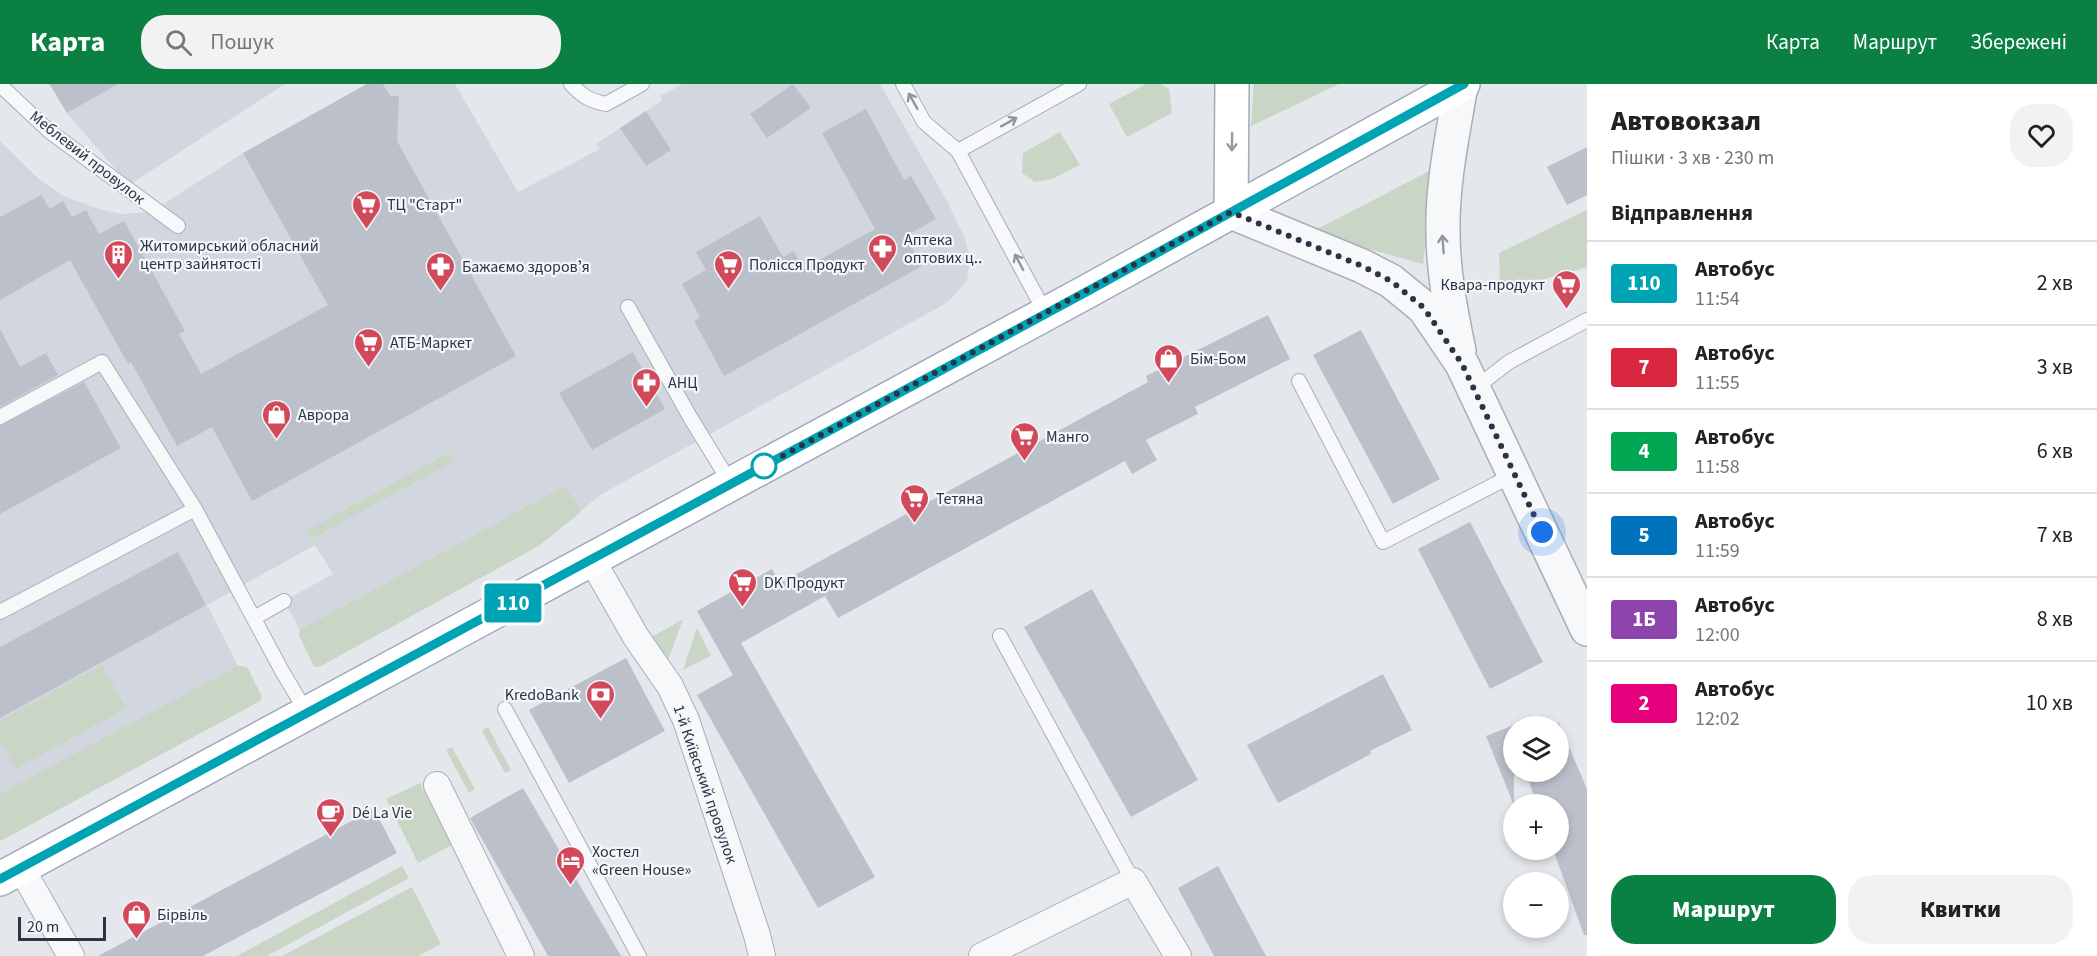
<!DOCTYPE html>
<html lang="uk">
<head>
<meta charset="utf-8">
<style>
	:root { --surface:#fff; --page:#f2f2f2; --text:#222; --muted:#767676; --line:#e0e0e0; --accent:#0b8043 }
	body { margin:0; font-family:"Source Sans 3",sans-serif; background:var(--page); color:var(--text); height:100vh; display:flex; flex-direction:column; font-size:22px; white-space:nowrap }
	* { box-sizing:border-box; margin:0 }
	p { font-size:20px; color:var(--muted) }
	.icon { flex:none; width:33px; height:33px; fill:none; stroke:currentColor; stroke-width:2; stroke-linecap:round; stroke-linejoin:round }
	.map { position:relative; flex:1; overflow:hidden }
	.details { display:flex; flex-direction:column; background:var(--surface); width:510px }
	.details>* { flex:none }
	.badge { padding:0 12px; border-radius:4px; font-size:21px; line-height:39px }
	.buttons { position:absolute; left:1503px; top:632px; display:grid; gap:12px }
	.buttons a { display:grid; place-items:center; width:66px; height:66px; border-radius:50%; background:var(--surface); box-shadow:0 3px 9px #0003; font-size:30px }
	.scale { position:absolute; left:18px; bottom:15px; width:88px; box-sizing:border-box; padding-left:6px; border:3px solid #2b3445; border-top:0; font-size:16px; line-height:21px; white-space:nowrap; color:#2b3445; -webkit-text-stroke:4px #f4f6f9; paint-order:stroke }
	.you { position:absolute; width:30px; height:30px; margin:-15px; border:4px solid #fff; border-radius:50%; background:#1a73e8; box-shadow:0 0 0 9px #1a73e833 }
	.map>.badge { position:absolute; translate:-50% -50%; box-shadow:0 0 0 3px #fff }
	h2 { padding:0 24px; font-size:22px; line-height:54px }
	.round { display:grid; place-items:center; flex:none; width:63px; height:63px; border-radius:24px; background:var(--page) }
	.overview { display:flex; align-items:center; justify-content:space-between; height:102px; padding:0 24px }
	h1 { font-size:28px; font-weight:800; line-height:45px }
	.button { display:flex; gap:12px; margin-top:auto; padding:12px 24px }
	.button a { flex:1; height:69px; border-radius:24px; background:var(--accent); color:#fff; font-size:24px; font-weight:800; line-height:69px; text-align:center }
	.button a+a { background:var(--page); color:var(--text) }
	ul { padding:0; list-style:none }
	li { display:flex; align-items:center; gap:18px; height:84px; padding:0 24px; border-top:2px solid var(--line) }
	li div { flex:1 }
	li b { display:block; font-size:22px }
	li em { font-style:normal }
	li .badge { min-width:66px; font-weight:700; text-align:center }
	header { display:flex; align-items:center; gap:36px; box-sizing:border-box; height:84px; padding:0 30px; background:var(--accent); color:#fff }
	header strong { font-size:28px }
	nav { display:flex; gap:33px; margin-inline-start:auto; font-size:21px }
	.search { width:420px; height:54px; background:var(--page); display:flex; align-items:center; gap:15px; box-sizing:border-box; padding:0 21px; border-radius:24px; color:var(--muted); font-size:22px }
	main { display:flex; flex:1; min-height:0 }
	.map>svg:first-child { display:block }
</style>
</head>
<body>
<header>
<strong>Карта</strong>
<div class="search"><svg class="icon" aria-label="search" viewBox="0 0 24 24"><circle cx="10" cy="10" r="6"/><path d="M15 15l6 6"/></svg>Пошук</div>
<nav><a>Карта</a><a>Маршрут</a><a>Збережені</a></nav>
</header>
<main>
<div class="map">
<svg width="1587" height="872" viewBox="0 0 1587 872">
	<rect width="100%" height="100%" fill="#e4e7ec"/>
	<path fill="#d2d6de" d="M49 0H285L129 101 67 29Z
		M372 0H455L518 108 600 65 596 60 663 16 660 12 683 0H880L948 119 965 154 970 175 967 197 948 218 600 411 540 461 319 583 314 582 299 551 300 546 284 517 333 490 315 461 207 521 238 582 247 583 262 613 260 617 0 757V57L40 96 64 112 99 125 121 130 151 128 243 69 365 1Z"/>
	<path fill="#c9d6c5" d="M1146 0H1160L1169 5 1172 29 1127 53 1109 20Z
		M1254 0H1339L1251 42Z
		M1060 48 1080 81 1052 95 1035 98 1022 89 1023 69Z
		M1435 84 1423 180 1310 149Z
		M1587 126V183L1502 207 1500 199 1499 169Z
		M449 369 454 377 311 455 306 447Z
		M565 402 581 428 540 461 319 583 314 582 299 551 300 546Z
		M683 535 667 579 650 554Z
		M697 544 711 572 683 586Z
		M102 581 126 624 16 685 0 656V637Z
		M238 582 247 583 262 613 260 617 0 757V710Z
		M488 643 511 686 505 689 482 647Z
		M452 663 475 705 469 709 446 666Z
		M420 699 452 761 418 779 386 715Z
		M402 782 409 794 267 872H237Z
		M412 803 441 860 418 872H282Z"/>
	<path fill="#bbc0ca" d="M50 0H118L67 29Z
		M367 0H383L390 12H399L397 57 516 272 252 417 212 343 177 362 131 278 128 280 70 176 0 216V133L41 111 50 125 63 117 72 133 86 126 99 150 124 137 185 247 179 250 201 290 328 221 243 69Z
		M793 0 811 24 767 54 750 30Z
		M866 25 904 96 911 92 936 135 906 152 922 182 724 292 694 237 700 233 682 200 706 186 696 168 760 132 783 173 794 167 803 185 875 145 822 49Z
		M646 27 671 66 646 82 620 44Z
		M1587 63V111L1567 121 1547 83Z
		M1268 231 1290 275 1195 323 1198 330 1146 356 1157 376 1132 390 1125 377 838 534 825 512 741 559 875 793 818 824 697 611 733 591 697 527 772 485 780 499 1148 298 1146 292Z
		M0 245 20 283 46 269 58 291 0 323Z
		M1361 246 1440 395 1393 420 1313 271Z
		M633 268 665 325 592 366 559 309Z
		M84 298 121 364 0 430V342Z
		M1470 438 1543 578 1490 605 1418 465Z
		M178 468 206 521 0 634V563Z
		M1092 505 1198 696 1131 733 1024 543Z
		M626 574 665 647 569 699 529 626Z
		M1383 590 1412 646 1370 667 1371 670 1278 719 1247 661Z
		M1558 637 1587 705V851H1584L1553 765H1558V720H1537L1525 687H1558Z
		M1514 641V719H1513L1486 652Z
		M523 704 621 872H548L470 734Z
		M374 725 397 769 203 872H98Z
		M1218 782 1266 872H1214L1178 804Z"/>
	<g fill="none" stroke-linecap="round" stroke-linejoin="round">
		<defs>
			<path id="service" d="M571 0C582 12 590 17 606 20L642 0
				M903 0 924 38 958 67 1046 230
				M0 1 49 47 178 142
				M958 67 1079 0
				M628 223 690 333 731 400
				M1299 297 1383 458 1515 390
				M1474 305 1509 278 1587 236
				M0 333 102 278 195 425 282 587 307 629
				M0 528 195 425
				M254 534 284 517
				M1000 552 1133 797
				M505 625 639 872"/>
			<path id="minor" d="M592 476 636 553 670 602 686 636 757 851 762 872
				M437 701 521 872
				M21 784 71 872
				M982 872 1133 797 1178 872"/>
			<path id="tertiary" d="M1231 128 1362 182 1391 197 1424 224 1462 280 1587 545
				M1459 267C1451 228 1443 188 1443 148 1442 99 1453 49 1461 1"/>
			<path id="primary" d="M1231 128 1232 0
				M0 795 1088 207 1463 0"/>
		</defs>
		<use href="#service" stroke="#a9aeb7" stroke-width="16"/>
		<use href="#minor" stroke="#a9aeb7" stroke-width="28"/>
		<use href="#tertiary" stroke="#a9aeb7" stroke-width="36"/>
		<use href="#primary" stroke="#a3abb8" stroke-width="36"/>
		<use href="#service" stroke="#f7f8fa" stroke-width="14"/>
		<use href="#minor" stroke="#f7f8fa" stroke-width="26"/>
		<use href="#tertiary" stroke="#f7f8fa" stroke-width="33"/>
		<use href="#primary" stroke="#fff" stroke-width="33"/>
	</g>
	<defs><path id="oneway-shaft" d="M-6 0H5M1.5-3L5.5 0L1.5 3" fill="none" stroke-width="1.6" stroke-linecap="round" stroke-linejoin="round" transform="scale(1.5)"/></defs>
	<g stroke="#9196a0">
		<use href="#oneway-shaft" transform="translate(913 17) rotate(-119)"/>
		<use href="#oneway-shaft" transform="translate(1009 38) rotate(-29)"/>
		<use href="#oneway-shaft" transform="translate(1443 160) rotate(-94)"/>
		<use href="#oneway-shaft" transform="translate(1019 178) rotate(-118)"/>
	</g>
	<use stroke="#959aa2" href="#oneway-shaft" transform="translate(1232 58) rotate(91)"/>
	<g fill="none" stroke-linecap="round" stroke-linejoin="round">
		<defs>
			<path id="line" d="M0 795 1088 207 1464 0"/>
		</defs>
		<use href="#line" stroke="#fff" stroke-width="14"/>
		<use href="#line" stroke="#00a3b4" stroke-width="9"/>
		<path stroke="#2b3445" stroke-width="6" stroke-dasharray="0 10.8" d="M764 382 1231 128 1362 182 1391 197 1424 224 1462 280 1542 448"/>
	</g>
	<defs>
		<symbol id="supermarket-pin" viewBox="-11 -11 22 30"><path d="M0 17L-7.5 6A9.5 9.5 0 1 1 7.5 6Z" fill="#d1495b" stroke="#f4f6f9"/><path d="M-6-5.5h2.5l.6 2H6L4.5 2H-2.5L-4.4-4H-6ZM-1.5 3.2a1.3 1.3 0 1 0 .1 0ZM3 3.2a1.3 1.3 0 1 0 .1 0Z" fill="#fff"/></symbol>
		<symbol id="pharmacy-pin" viewBox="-11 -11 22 30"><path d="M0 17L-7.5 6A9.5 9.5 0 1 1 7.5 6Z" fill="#d1495b" stroke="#f4f6f9"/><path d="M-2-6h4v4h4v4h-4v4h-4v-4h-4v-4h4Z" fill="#fff"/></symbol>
		<symbol id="building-pin" viewBox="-11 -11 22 30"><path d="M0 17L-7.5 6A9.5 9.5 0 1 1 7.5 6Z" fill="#d1495b" stroke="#f4f6f9"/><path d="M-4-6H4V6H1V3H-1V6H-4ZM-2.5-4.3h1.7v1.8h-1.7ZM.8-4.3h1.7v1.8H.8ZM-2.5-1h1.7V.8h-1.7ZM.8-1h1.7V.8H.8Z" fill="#fff"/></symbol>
		<symbol id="shop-pin" viewBox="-11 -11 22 30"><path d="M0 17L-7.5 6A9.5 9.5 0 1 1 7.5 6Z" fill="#d1495b" stroke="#f4f6f9"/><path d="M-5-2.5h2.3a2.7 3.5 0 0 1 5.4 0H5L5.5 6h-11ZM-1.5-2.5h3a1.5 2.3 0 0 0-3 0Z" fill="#fff"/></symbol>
		<symbol id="bank-pin" viewBox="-11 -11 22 30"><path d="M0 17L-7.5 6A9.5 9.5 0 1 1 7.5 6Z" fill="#d1495b" stroke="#f4f6f9"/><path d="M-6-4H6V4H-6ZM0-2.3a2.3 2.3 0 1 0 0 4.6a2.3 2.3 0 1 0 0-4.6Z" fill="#fff"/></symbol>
		<symbol id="cafe-pin" viewBox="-11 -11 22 30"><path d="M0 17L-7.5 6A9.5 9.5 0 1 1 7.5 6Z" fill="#d1495b" stroke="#f4f6f9"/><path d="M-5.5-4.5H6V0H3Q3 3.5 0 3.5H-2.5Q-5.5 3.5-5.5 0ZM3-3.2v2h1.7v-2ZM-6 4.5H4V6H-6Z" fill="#fff"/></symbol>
		<symbol id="hotel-pin" viewBox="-11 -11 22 30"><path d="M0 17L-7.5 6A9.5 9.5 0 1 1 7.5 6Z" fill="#d1495b" stroke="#f4f6f9"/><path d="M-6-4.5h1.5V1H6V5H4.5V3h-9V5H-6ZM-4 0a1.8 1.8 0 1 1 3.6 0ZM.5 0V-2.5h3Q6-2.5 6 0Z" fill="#fff"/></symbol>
	</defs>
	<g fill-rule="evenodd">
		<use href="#supermarket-pin" x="350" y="104" width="33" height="45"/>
		<use href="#pharmacy-pin" x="866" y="148" width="33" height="45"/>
		<use href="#building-pin" x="102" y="154" width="33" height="45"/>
		<use href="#supermarket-pin" x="712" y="164" width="33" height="45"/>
		<use href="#pharmacy-pin" x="424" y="166" width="33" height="45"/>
		<use href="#supermarket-pin" x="1550" y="184" width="33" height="45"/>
		<use href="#supermarket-pin" x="352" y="242" width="33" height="45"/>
		<use href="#shop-pin" x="1152" y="258" width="33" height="45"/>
		<use href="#pharmacy-pin" x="630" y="282" width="33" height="45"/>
		<use href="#shop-pin" x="260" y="314" width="33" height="45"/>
		<use href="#supermarket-pin" x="1008" y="336" width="33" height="45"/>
		<use href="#supermarket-pin" x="898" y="398" width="33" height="45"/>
		<use href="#supermarket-pin" x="726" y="482" width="33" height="45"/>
		<use href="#bank-pin" x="584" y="594" width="33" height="45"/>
		<use href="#cafe-pin" x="314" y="712" width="33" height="45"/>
		<use href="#hotel-pin" x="554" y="760" width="33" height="45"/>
		<use href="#shop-pin" x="120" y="814" width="33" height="45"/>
	</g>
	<circle fill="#fff" stroke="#00a3b4" stroke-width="3" cx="764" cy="382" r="12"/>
	<g text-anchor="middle" stroke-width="4.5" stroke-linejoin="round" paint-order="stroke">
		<g font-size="16" fill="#2b3445" stroke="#f4f6f9">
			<text transform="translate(88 73) rotate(38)" y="6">Меблевий провулок</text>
			<text transform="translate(706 700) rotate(71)" y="6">1-й Київський провулок</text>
		</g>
		<g font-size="16" fill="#2b3445" stroke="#f4f6f9" text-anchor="start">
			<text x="387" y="126">ТЦ "Старт"</text>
			<text x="904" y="161">Аптека<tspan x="904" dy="18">оптових ц‥</tspan></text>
			<text x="140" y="167">Житомирський обласний<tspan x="140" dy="18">центр зайнятості</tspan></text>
			<text x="749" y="186">Полісся Продукт</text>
			<text x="462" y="188">Бажаємо здоровʼя</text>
			<text x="1545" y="206" text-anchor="end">Квара-продукт</text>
			<text x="390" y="264">АТБ-Маркет</text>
			<text x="1190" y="280">Бім-Бом</text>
			<text x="668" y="304">АНЦ</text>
			<text x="298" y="336">Аврора</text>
			<text x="1046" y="358">Манго</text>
			<text x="936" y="420">Тетяна</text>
			<text x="764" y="504">DK Продукт</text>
			<text x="579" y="616" text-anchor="end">KredoBank</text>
			<text x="352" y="734">Dé La Vie</text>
			<text x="592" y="773">Хостел<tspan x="592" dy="18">«Green House»</tspan></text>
			<text x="157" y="836">Бірвіль</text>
		</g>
	</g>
</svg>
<div class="buttons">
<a><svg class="icon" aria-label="layers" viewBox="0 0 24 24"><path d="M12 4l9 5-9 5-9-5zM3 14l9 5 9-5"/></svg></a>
<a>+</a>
<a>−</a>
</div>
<div class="scale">20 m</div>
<div class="you" style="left:1542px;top:448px"></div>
<b class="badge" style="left:513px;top:519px;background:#00a3b4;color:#fff">110</b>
</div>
<section class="details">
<div class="overview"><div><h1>Автовокзал</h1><p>Пішки · 3 хв · 230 m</p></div><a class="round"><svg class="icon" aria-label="heart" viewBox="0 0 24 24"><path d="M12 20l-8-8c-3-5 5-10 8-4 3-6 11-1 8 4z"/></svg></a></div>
<h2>Відправлення</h2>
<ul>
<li><span class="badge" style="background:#00a3b4;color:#fff">110</span><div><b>Автобус</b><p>11:54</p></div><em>2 хв</em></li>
<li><span class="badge" style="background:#d7263d;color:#fff">7</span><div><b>Автобус</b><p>11:55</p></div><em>3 хв</em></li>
<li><span class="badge" style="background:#00a651;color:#fff">4</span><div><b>Автобус</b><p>11:58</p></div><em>6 хв</em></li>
<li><span class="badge" style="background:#0072bc;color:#fff">5</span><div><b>Автобус</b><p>11:59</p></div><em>7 хв</em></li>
<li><span class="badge" style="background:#8e44ad;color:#fff">1Б</span><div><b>Автобус</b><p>12:00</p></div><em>8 хв</em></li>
<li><span class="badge" style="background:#e6007e;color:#fff">2</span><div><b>Автобус</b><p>12:02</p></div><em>10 хв</em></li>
</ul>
<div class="button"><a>Маршрут</a><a>Квитки</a></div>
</section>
</main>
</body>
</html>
